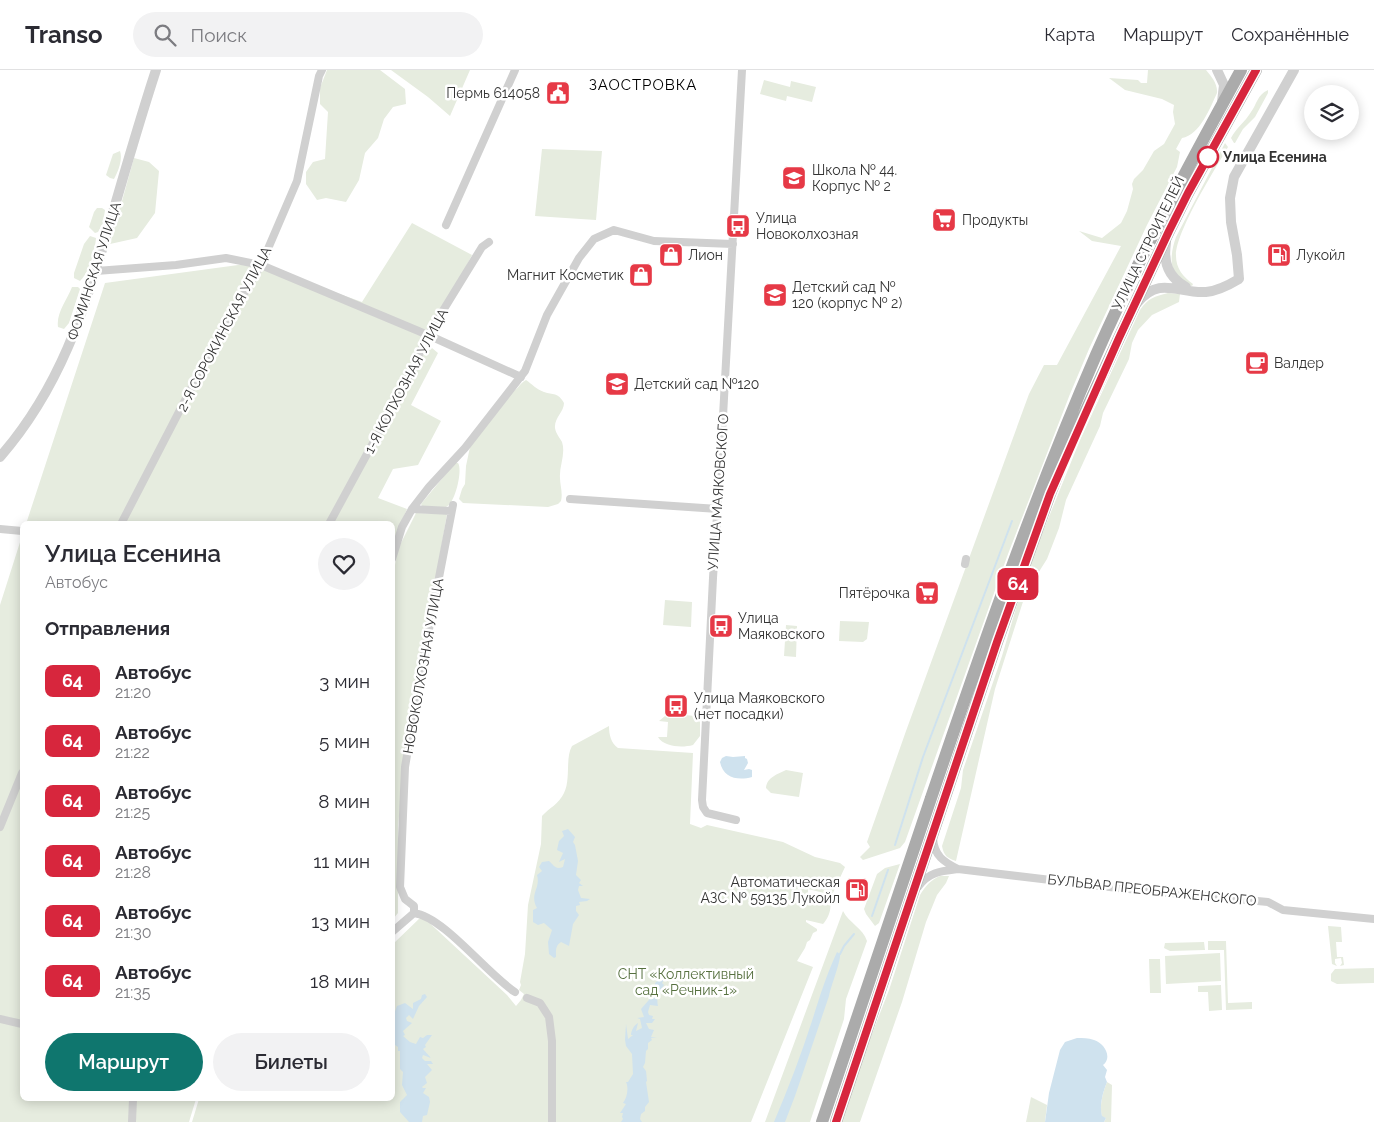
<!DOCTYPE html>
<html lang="ru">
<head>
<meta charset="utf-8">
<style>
	:root { --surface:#fff; --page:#f2f2f3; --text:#2b2b33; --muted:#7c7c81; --line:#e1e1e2; --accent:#0f766e }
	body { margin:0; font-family:Raleway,sans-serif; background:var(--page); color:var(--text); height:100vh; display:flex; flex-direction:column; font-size:19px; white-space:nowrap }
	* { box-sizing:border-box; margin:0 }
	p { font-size:16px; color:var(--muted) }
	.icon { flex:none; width:28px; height:28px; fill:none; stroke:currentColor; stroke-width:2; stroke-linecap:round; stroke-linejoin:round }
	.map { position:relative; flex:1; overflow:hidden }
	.drawer { position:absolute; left:20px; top:451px; width:375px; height:580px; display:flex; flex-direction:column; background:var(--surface); border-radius:8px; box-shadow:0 2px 12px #0003 }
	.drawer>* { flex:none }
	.badge { padding:0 10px; border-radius:8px; font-size:18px; line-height:32px }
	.buttons { position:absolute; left:1304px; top:15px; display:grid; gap:10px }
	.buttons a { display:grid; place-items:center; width:55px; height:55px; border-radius:50%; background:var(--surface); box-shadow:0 2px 12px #0003; font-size:25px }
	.map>.badge { position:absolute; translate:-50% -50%; box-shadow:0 0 0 2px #fff }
	h2 { padding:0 25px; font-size:19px; line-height:45px }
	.round { display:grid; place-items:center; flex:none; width:52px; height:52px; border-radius:26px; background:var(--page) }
	.overview { display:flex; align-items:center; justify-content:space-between; height:85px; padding:0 25px }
	h1 { font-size:24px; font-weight:600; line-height:38px }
	.action { display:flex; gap:10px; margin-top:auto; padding:10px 25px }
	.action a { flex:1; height:58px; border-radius:30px; background:var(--accent); color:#fff; font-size:20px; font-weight:600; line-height:58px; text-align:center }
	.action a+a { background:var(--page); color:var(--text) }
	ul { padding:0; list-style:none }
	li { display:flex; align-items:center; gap:15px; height:60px; padding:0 25px }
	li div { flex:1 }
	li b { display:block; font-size:19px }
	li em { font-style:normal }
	li .badge { min-width:55px; font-weight:700; text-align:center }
	header { display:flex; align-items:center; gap:30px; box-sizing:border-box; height:70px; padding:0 25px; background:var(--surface); border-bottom:1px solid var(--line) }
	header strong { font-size:24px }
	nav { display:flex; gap:28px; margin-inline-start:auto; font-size:18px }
	.search { width:350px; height:45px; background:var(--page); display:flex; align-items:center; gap:12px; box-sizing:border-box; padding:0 18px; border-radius:28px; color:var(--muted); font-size:19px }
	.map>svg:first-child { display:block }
</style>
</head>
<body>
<header>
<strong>Transo</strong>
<div class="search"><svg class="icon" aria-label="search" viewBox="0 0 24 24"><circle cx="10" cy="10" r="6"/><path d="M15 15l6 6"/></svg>Поиск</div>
<nav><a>Карта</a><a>Маршрут</a><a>Сохранённые</a></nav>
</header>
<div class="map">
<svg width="1374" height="1052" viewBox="0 0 1374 1052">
	<rect width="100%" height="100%" fill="#fff"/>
	<path fill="#e6ecdf" d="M327 0H380L405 19 406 34 393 37 384 49 378 68 365 83 359 110 346 132 326 128 317 130 306 114V102L313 92 325 89 328 42 320 34V18Z
		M391 0H470L450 46 428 27Z
		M1148 0H1206C1211 6 1218 14 1217 23 1210 38 1200 65 1182 68L1176 79 1180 82 1177 97 1147 155 1089 279 1070 324 1008 484 905 772 900 778 863 790 860 787 870 777 867 772 906 661 1029 324 1044 295H1057L1121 176 1092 171 1079 161 1102 168 1121 153 1127 141 1133 119 1132 114 1134 109 1143 100 1154 81 1164 74 1175 54 1173 42 1174 35 1162 29 1125 20 1109 8 1138 10 1141 13H1147Z
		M764 10 790 17 791 11 816 17 812 32 787 26 786 31 760 24Z
		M1268 20V23L1255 47 1243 59 1235 73H1234L1231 68C1236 58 1245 52 1251 42 1257 34 1257 25 1268 20Z
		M1225 73 1228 77C1215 99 1175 163 1176 186 1176 198 1183 207 1193 214L1192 216C1168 210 1169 186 1176 167Z
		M542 79 602 81 596 150 535 146Z
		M120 81C123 89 118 102 114 109L110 108 106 105 113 84Z
		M134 88 149 92 159 101 155 143 137 168 110 174Z
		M97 138H102L105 140 103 153 98 162 95 163 89 157 94 142Z
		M412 153 472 185 426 273 438 283 411 335 441 351 418 395 393 399 378 428 407 439 395 467 393 478 392 454H26L105 213 253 193 362 232Z
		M90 166 96 168C95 181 90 201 80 211L74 208V203L84 174Z
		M72 217H78L80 219 69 253 64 259 58 257C56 243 67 230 72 217Z
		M1168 223 1180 224 1179 232 1152 245 1138 260 1132 273 1129 289 1103 343 1100 356 1066 430 1059 458 1047 489 1035 508 1028 516 995 619 956 791C947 788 944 786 942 776L961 718 963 700 1002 586 1027 501 1080 370 1140 240C1147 229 1155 226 1168 223Z
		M526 310C532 314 536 319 544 322 553 325 558 322 564 333 564 342 554 348 555 358 556 364 560 368 562 372 566 384 559 396 560 408 560 415 563 423 561 431L558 434 548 437 463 433 459 429 462 419 465 414 466 396 470 377 508 323C519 321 518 314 526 310Z
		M455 393H458C463 400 455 434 446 437 439 440 429 437 422 436L421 434Z
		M416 443 447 444 405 687 398 756V843L393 849V509L397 481Z
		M22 466V1029H196L189 1052H0V535Z
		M665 530 692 532 691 557 663 555Z
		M840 551 869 552 867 569 863 572 839 571Z
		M786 555 797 556 796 587 784 586Z
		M674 644 695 646 700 650V666L693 675C682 678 664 677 658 667H667L668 652 659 651 665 646Z
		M609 656C609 665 611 673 618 678L693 683 690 754 701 758 707 755 783 772 815 787 840 793 845 797 832 825 808 819V826L829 831C833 837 828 849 823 854L806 850V852L817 859V861L813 863 810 870 807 872 805 878 797 891 813 897 751 1052H192L199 1029H392L393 874 422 846 507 925 516 936 521 930 524 924 519 920 521 915 520 912 525 884 528 835 541 774 542 746C549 738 559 734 564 723 571 709 565 688 572 676Z
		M786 700 803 703 799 727 771 723 766 718C767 707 778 704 786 700Z
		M900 794 879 853 875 856 866 844 864 839 877 804 885 798Z
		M940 806H949L946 813 937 825 926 852 902 932 860 1052H840L856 1005 889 920 920 825C926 815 931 810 940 806Z
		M843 841C849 853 863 858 867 871L846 929 844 949 810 1052H765Z
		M1328 856 1341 857 1342 872H1336L1337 887H1343L1344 895 1340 896 1342 893 1341 888 1335 889V893L1337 896 1332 894Z
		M1208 871H1226L1228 933 1252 932V939L1226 940 1224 880H1208Z
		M1204 872 1205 880 1170 881 1164 878 1165 873Z
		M1220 883 1221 911 1166 914 1165 886Z
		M1149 889H1160L1161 923H1150Z
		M1374 898V913L1337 914 1331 911V904L1335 899Z
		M1221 915 1222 940 1209 941 1208 922H1198V916Z
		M1107 1012 1112 1015 1111 1052H1104L1106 1048 1102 1047C1099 1036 1103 1022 1107 1012Z
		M1031 1027 1047 1035 1045 1052H1026Z"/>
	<path fill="#cfe2ee" d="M726 686 733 687 745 686V688L747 689 748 693 744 700 749 699 752 700V707C738 711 723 708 720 692L722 688Z
		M568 759 575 767 573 772 575 775 578 791 576 805 581 810 579 813 583 816H579L578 820 581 828 590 829 587 831 579 832 580 835 576 836V841L579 845 573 854 569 876 561 872C555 876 556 881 556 887L554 888 549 884 548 872 552 860 544 853 538 855 533 852V840L537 838C529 824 541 818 537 805L542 801 539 797 542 792 549 791C554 795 555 800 563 797L565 789 559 792 563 783 557 780 559 771 564 766 562 761Z
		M837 882 840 884C841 891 831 916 829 926L795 1026 785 1052H774C788 1019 801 985 812 951 820 926 826 906 837 882Z
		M663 907 664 910 662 913 664 915C659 922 656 928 658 936L650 935 648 942 649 945 653 946 652 949H655L652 953H646L649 959 654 960 651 967 657 968H651L652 970 648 973V979L646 981 645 993 643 997 646 1001 647 1011 646 1012 649 1032 645 1037V1041L641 1044 640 1049 642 1052H621L623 1049 622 1047 623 1043H620L626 1034 623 1033C627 1028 629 1018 626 1012H628L633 1004 632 984 626 976 625 970 626 954 628 969 633 965H631C631 961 634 955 638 953L636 961 642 958 640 949 637 948 644 947 641 939 655 923V913Z
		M425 924 427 927 419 936 413 949 409 945 406 948 407 951 412 953 403 961 405 965 403 966 410 972 416 974 420 967 423 968 427 965H432L425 975 426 977 423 979 431 988 423 985 422 988 425 991H431L433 994H427L432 1000 425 1007 427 1013 422 1017 423 1018H426L423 1023 429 1027 430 1032 427 1045 423 1046 422 1052H409L400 1042V1032L407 1025 402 1015 403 1002 400 999V981H398V977L395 975 393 978V947L397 936 405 933 413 939V933L421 929 422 925Z
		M1077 968C1083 968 1088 968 1094 970 1104 973 1113 987 1103 995L1107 1000 1105 1007 1107 1012C1103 1022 1099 1036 1102 1046L1106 1048 1104 1052H1045L1049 1023 1060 980 1065 972Z"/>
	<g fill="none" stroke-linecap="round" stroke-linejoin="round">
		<path stroke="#cfe2ee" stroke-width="2" d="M895 775 923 687 1012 451
			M872 846 888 800
			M840 884 844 876 854 864"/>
		<path stroke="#d0d0d0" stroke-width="8" d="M446 155 515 0
			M96 201 176 195 226 188 261 195 428 265 521 307
			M570 429 718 439
			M412 439 451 441
			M121 454 212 278 261 195 297 111 319 6 322 0
			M329 454 410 305 428 265 482 177 489 172
			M0 459 22 461
			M392 489 402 457 412 439 429 417 465 378 525 301 547 245 579 188 594 169 614 160 654 171 733 174
			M965 494 966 489
			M736 750 707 743 703 737 702 730 713 508 721 383 742 0
			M0 757 22 703
			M933 768C934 786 944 792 958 799
			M918 817C928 802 941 801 958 799L1118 818 1268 832 1283 840 1374 849
			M414 843V836L405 829 400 817 405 697 425 580 453 435
			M392 862 414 843C444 847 487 904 515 922
			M527 928 540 933 549 947 552 971V1052
			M0 949 22 954
			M132 1052 133 1029"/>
		<path stroke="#d0d0d0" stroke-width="10" d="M1217 0 1224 15 1222 32
			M1166 173C1163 192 1168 207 1186 217
			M1137 233C1160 205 1178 224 1206 222 1218 221 1229 215 1239 209L1237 185 1231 152 1230 128 1234 107 1294 0
			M0 387C60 318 84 242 109 156 124 104 139 52 156 0"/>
		<path stroke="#ababab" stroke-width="12" d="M822 1052C859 944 895 836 931 728 982 578 1033 430 1096 285 1139 187 1190 93 1241 0
			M836 1052 997 572 1050 424 1066 384 1119 268 1169 161 1188 123 1256 0"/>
	</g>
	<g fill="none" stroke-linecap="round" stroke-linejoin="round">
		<defs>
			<path id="line" d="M836 1052 997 572 1050 424 1119 268 1169 161 1188 123 1256 0"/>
		</defs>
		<use href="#line" stroke="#fff" stroke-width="11"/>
		<use href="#line" stroke="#d7263d" stroke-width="8"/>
	</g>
	<defs>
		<symbol id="civic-square" viewBox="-11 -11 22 22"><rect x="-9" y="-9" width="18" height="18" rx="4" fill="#e63946" stroke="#fff"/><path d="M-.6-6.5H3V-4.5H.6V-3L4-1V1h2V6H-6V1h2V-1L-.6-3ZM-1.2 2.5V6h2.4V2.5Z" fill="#fff"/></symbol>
		<symbol id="school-square" viewBox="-11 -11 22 22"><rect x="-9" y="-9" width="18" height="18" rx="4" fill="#e63946" stroke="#fff"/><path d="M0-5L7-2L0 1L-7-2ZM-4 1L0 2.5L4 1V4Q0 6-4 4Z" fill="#fff"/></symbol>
		<symbol id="supermarket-square" viewBox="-11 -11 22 22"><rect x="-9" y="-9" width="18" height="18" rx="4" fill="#e63946" stroke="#fff"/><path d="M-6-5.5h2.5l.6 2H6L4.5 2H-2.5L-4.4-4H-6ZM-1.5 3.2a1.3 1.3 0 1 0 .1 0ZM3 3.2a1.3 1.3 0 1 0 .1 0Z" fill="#fff"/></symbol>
		<symbol id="bus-square" viewBox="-11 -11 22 22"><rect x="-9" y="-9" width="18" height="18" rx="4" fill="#e63946" stroke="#fff"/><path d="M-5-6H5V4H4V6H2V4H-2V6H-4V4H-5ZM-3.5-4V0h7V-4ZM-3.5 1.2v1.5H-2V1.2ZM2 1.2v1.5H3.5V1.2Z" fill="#fff"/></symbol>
		<symbol id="shop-square" viewBox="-11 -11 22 22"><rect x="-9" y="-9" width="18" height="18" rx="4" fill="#e63946" stroke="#fff"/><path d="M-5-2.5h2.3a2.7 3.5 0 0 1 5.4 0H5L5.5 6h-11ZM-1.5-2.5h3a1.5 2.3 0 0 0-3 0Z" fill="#fff"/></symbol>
		<symbol id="fuel-square" viewBox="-11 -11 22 22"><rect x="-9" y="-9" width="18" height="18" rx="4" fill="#e63946" stroke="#fff"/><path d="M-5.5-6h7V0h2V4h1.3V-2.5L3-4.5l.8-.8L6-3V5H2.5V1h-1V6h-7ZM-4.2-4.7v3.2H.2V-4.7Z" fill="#fff"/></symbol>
		<symbol id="cafe-square" viewBox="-11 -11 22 22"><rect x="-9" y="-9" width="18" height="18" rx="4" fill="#e63946" stroke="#fff"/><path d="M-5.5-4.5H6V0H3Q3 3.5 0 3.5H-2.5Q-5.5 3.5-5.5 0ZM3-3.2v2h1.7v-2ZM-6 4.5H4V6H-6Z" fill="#fff"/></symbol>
	</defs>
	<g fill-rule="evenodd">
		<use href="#civic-square" x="544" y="9" width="28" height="28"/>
		<use href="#school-square" x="780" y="94" width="28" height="28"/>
		<use href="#supermarket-square" x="930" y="136" width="28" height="28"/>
		<use href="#bus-square" x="724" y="142" width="28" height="28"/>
		<use href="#shop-square" x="657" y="171" width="28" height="28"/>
		<use href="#fuel-square" x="1265" y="171" width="28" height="28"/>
		<use href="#shop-square" x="627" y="191" width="28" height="28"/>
		<use href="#school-square" x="761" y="211" width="28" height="28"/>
		<use href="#cafe-square" x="1243" y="279" width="28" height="28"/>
		<use href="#school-square" x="603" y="300" width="28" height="28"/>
		<use href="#supermarket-square" x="913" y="509" width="28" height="28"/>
		<use href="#bus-square" x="707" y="542" width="28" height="28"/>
		<use href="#bus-square" x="662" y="622" width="28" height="28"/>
		<use href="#fuel-square" x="843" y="806" width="28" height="28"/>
	</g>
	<circle fill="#fff" stroke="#d7263d" stroke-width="2.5" cx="1208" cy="87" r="10"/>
	<g text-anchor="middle" stroke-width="5" stroke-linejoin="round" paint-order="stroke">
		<g font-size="14" fill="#333" stroke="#fff" text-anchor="start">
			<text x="540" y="28" text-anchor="end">Пермь 614058</text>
			<text x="812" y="105">Школа № 44.<tspan x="812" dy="16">Корпус № 2</tspan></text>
			<text x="756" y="153">Улица<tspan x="756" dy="16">Новоколхозная</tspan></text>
			<text x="962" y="155">Продукты</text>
			<text x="688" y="190">Лион</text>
			<text x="1296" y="190">Лукойл</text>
			<text x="624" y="210" text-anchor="end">Магнит Косметик</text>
			<text x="792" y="222">Детский сад №<tspan x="792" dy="16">120 (корпус № 2)</tspan></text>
			<text x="1274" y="298">Валдер</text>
			<text x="634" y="319">Детский сад №120</text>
			<text x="910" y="528" text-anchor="end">Пятёрочка</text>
			<text x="738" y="553">Улица<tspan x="738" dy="16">Маяковского</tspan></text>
			<text x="694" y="633">Улица Маяковского<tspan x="694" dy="16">(нет посадки)</tspan></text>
			<text x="840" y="817" text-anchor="end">Автоматическая<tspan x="840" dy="16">АЗС № 59135 Лукойл</tspan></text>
		</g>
		<g font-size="14" font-weight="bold" fill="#333" stroke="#fff" text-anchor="start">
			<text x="1223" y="92">Улица Есенина</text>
		</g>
		<g font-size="14" fill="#333" stroke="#fff">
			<text transform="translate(1148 173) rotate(-64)" y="5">УЛИЦА СТРОИТЕЛЕЙ</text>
			<text transform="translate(94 201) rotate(-72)" y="5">ФОМИНСКАЯ УЛИЦА</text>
			<text transform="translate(224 259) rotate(-62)" y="5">2-Я СОРОКИНСКАЯ УЛИЦА</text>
			<text transform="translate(406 311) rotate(-62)" y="5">1-Я КОЛХОЗНАЯ УЛИЦА</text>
			<text transform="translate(718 422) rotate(-86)" y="5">УЛИЦА МАЯКОВСКОГО</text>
			<text transform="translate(423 596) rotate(-80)" y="5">НОВОКОЛХОЗНАЯ УЛИЦА</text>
			<text transform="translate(1152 820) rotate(6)" y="5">БУЛЬВАР ПРЕОБРАЖЕНСКОГО</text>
		</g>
		<g font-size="14" fill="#56703f" stroke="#fff">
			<text x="686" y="909">СНТ «Коллективный<tspan x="686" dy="16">сад «Речник-1»</tspan></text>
		</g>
		<g font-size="15" letter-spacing="1" fill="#000" stroke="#fff">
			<text x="643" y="20">ЗАОСТРОВКА</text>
		</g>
	</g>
</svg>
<div class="buttons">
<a><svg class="icon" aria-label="layers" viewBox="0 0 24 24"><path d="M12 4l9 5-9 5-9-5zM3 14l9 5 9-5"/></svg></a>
</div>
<b class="badge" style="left:1018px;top:514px;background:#d7263d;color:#fff">64</b>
<section class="drawer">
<div class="overview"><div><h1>Улица Есенина</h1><p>Автобус</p></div><a class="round"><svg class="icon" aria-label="heart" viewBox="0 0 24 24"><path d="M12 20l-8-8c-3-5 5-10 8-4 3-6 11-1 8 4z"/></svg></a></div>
<h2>Отправления</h2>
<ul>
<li><span class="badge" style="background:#d7263d;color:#fff">64</span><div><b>Автобус</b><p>21:20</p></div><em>3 мин</em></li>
<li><span class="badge" style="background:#d7263d;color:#fff">64</span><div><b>Автобус</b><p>21:22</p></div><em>5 мин</em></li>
<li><span class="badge" style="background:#d7263d;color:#fff">64</span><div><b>Автобус</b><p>21:25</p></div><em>8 мин</em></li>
<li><span class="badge" style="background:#d7263d;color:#fff">64</span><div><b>Автобус</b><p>21:28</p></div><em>11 мин</em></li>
<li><span class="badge" style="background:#d7263d;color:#fff">64</span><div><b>Автобус</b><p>21:30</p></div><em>13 мин</em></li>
<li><span class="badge" style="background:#d7263d;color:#fff">64</span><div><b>Автобус</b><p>21:35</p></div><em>18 мин</em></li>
</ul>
<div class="action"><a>Маршрут</a><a>Билеты</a></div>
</section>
</div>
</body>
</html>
